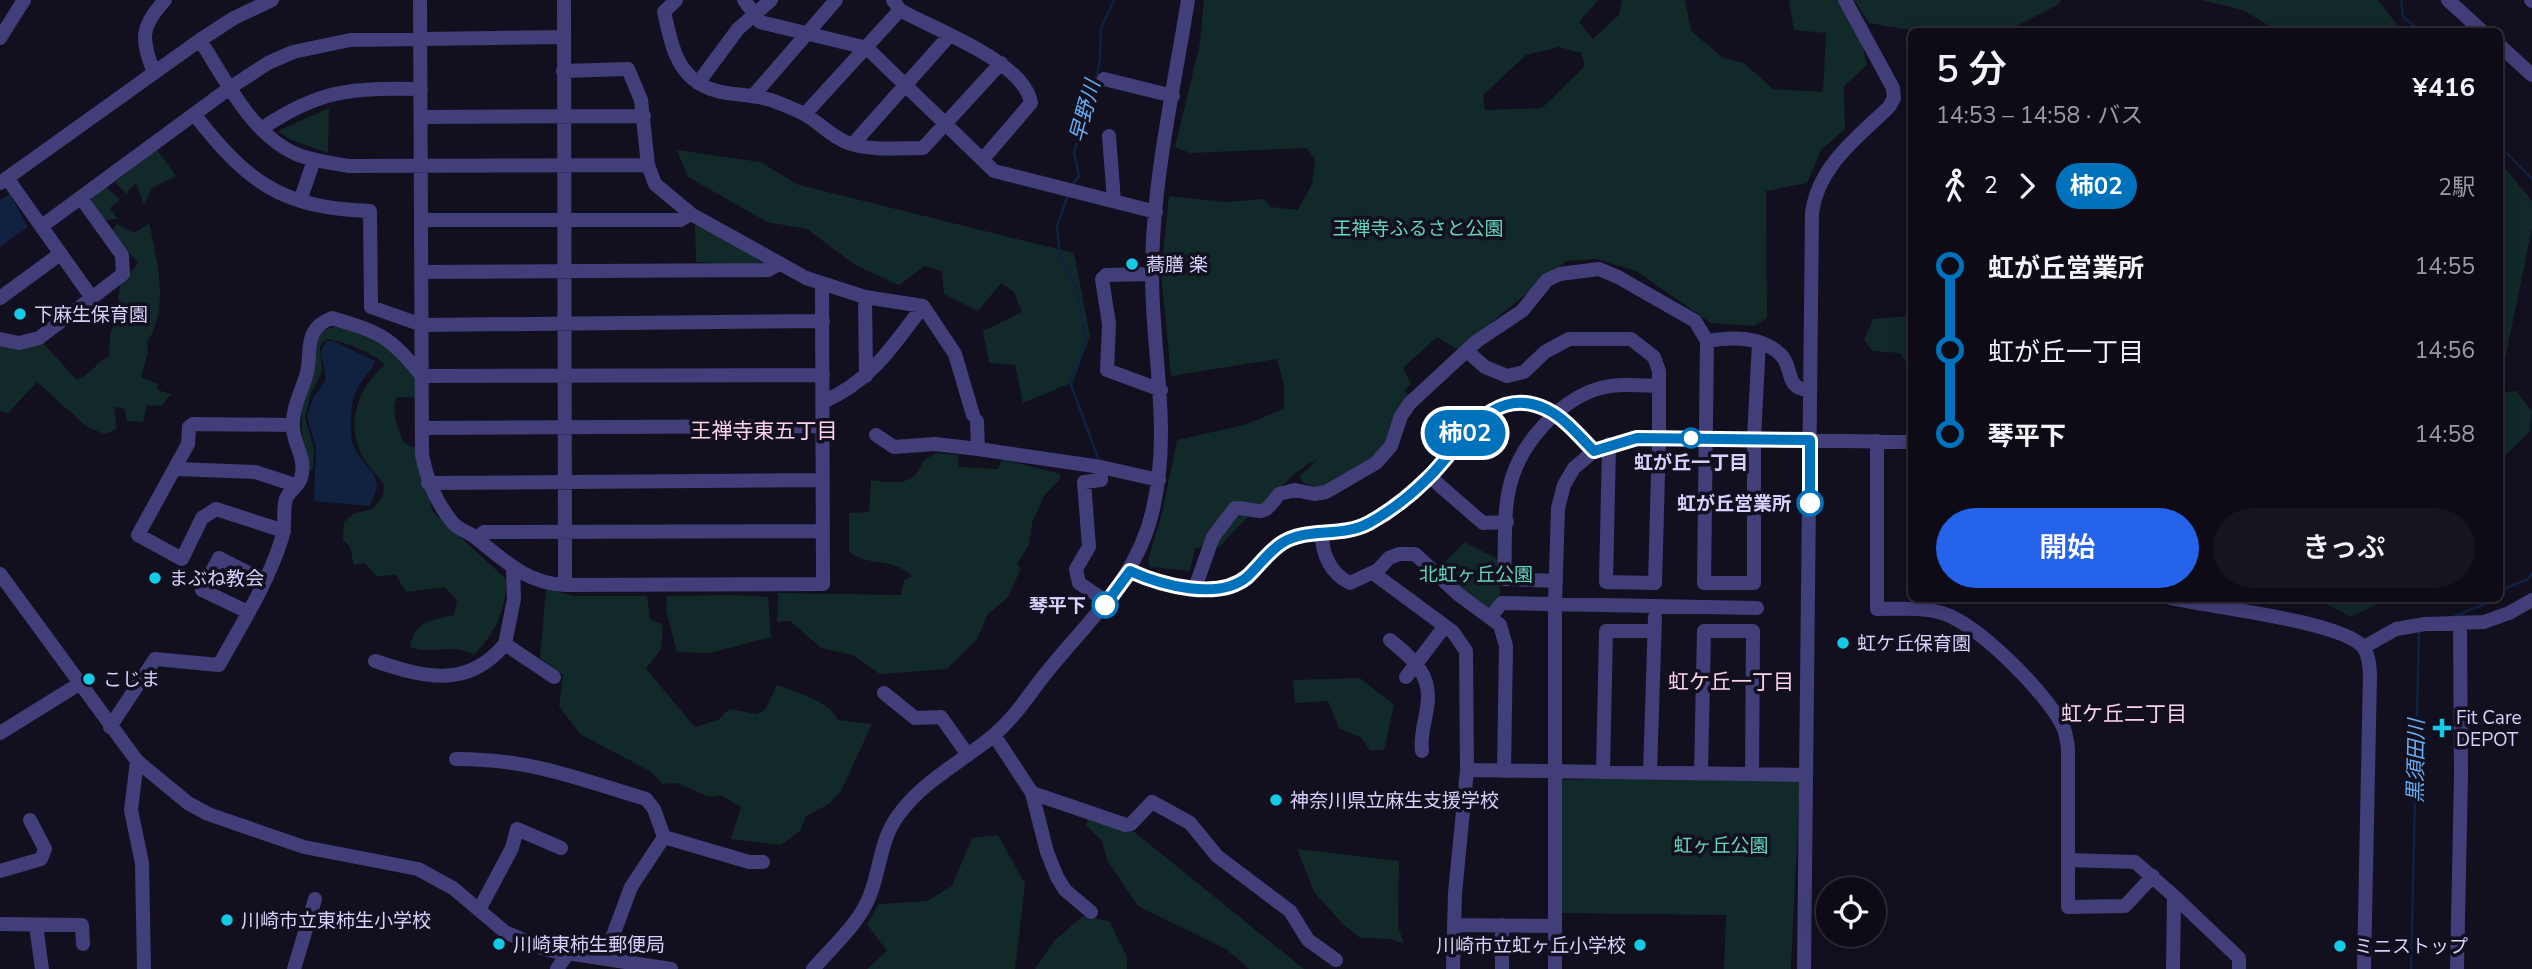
<!DOCTYPE html>
<html lang="ja">
<head>
<meta charset="utf-8">
<style>
	:root { --surface:#0e0b17; --page:#171420; --text:#f1f3f6; --muted:#9b9ba1; --line:#2e2b36; --accent:#2563eb }
	body { margin:0; font-family:"Nunito Sans","Noto Sans JP",sans-serif; background:var(--page); color:var(--text); height:100vh; display:flex; flex-direction:column; font-size:26px; white-space:nowrap }
	* { box-sizing:border-box; margin:0 }
	p { font-size:23px; color:var(--muted) }
	.icon { flex:none; width:38px; height:38px; fill:none; stroke:currentColor; stroke-width:2; stroke-linecap:round; stroke-linejoin:round }
	.map { position:relative; flex:1; overflow:hidden }
	.sheet { position:absolute; left:1908px; top:28px; width:595px; height:574px; display:flex; flex-direction:column; background:var(--surface); border-radius:10px; box-shadow:0 4px 18px #0003,0 0 0 2px var(--line) }
	.sheet>* { flex:none }
	.badge { padding:0 14px; border-radius:23px; font-size:24px; line-height:46px }
	.controls { position:absolute; left:1816px; top:877px; display:grid; gap:14px }
	.controls a { display:grid; place-items:center; width:70px; height:70px; border-radius:50%; background:var(--surface); box-shadow:0 4px 18px #0003,0 0 0 2px var(--line); font-size:35px }
	.map>.badge { position:absolute; translate:-50% -50%; box-shadow:0 0 0 4px #fff }
	.legs { display:flex; align-items:center; gap:10px; height:77px; padding:0 28px; font-size:23px }
	.legs p { margin-inline-start:auto }
	.overview { display:flex; align-items:center; justify-content:space-between; height:119px; padding:0 28px }
	h1 { font-size:38px; font-weight:600; line-height:52px }
	.primary-button { display:flex; gap:14px; margin-top:auto; padding:14px 28px }
	.primary-button a { flex:1; height:80px; border-radius:42px; background:var(--accent); color:#fff; font-size:28px; font-weight:600; line-height:80px; text-align:center }
	.primary-button a+a { background:var(--page); color:var(--text) }
	ul { padding:0 28px; list-style:none }
	li { display:flex; align-items:center; gap:24px; height:84px; font-size:26px }
	li i { display:grid; place-items:center; width:10px; height:100%; margin:0 9px; background:currentColor }
	li i::after { content:''; width:18px; height:18px; margin:-9px; border:5px solid; border-radius:50%; background:var(--surface) }
	li p { margin-inline-start:auto }
	li:first-child i { background:linear-gradient(#0000 50%,currentColor 0) }
	li:last-child i { background:linear-gradient(currentColor 50%,#0000 0) }
	.map>svg:first-child { display:block }
</style>
</head>
<body>
<div class="map">
<svg width="2532" height="969" viewBox="0 0 2532 969">
	<rect width="100%" height="100%" fill="#120f1f"/>
	<path fill="#122929" fill-rule="evenodd" d="M1204 0H1598L1579 22 1593 39 1619 15 1622 0H1685L1691 31 1723 58 1744 63 1773 89 1823 92 1826 33 1794 30 1789 0H1837L1860 36 1867 65 1844 86 1845 129 1821 150 1807 183 1766 191 1767 318 1754 326 1711 323 1636 271 1596 259 1566 261 1458 350 1437 337 1403 368 1411 384 1404 391 1409 396 1383 452 1327 485C1315 488 1307 488 1299 477L1318 459C1299 468 1290 478 1275 493 1256 511 1236 526 1220 547L1195 548 1190 571 1150 567 1148 560 1162 513 1177 440 1244 425 1284 409V386L1277 359 1171 376 1161 273 1169 196 1226 202 1264 199 1270 207 1298 210 1312 184 1315 159 1307 148 1190 153 1175 147 1200 43ZM1559 47 1581 53 1585 66 1542 108 1485 110 1483 95 1526 55Z
		M1854 0H2061L2059 4 2007 31H1914L1869 23Z
		M2201 0H2378L2402 31H2278L2243 10Z
		M329 108 328 153 289 139 278 131Z
		M157 150 176 176 152 188 144 205 136 183 126 194 115 182Z
		M677 150 760 162 799 185 1074 253 1090 336 1073 382 1023 403 1015 365 989 363 983 331 1022 312 1014 292 1001 283 978 311 944 294 942 271 925 266 899 285 855 265 807 229 767 222 688 177Z
		M2499 161 2532 201V228L2499 389Z
		M104 185 120 200 110 208 118 219 103 220 92 208V193Z
		M149 223C157 260 170 308 147 342L148 353 141 377 158 384 157 390 171 394 161 406 147 405 143 422 127 421 124 408 114 407 117 429 104 434 86 426 37 382 8 413 0 411V344L43 343 77 380C92 374 95 363 109 356L110 334 117 313 120 284 138 263 111 231 117 224 134 233Z
		M695 224 734 243 765 265 696 262Z
		M1911 316V368L1900 353 1873 351 1864 340 1873 319Z
		M339 325C383 339 413 348 420 398L397 397C390 410 398 429 404 443L416 448 433 512 507 580C505 612 496 632 474 655 454 642 432 656 410 647 415 621 432 620 454 615L457 600 445 587 406 592 396 575 376 576 365 563 354 565 350 547 343 540 344 522 355 513 373 509 383 495 384 485C379 477 372 471 367 463 343 430 356 388 385 365 372 352 344 341 326 339L320 346 322 371 311 393 305 418 314 450 313 470H309C295 424 302 376 320 332Z
		M2516 391 2532 411 2529 432 2499 462V393Z
		M936 453 958 455 959 467 998 469 1002 459 1060 474V479L1044 496 1032 523 1029 545 1017 563 1021 569 1007 598 988 614 977 639 947 669 880 674 853 655 821 648 790 621 777 622 778 593 901 595 904 580 912 576C892 557 870 567 849 552V513L869 512 871 480C894 483 915 487 923 461Z
		M1464 542 1499 560 1500 598 1490 612 1437 571Z
		M546 589 574 596H647L650 619 663 625 661 649 646 669 695 727 718 720 729 709 756 714 765 710 777 685C797 693 828 700 838 720L872 724 841 791 829 804 806 816 800 831 781 845 731 839 741 807 721 795 708 797 678 783 662 784 650 771 580 734 559 706 563 675 540 658Z
		M734 595 768 597 771 637 710 653 677 652 666 610 667 596Z
		M2317 599H2387L2351 617Z
		M1360 678 1394 705 1384 750H1370L1360 737 1339 728 1328 701 1295 703 1293 680Z
		M1800 774 1791 969H1724L1726 915 1560 913V780Z
		M1089 817 1128 827 1304 969H1249L1226 949 1138 906 1107 860 1102 841 1086 825Z
		M998 835 1025 884 1015 969H867L887 951 867 924 879 904 927 901 952 886 972 838Z
		M1297 849 1399 861 1398 926 1404 944 1392 939 1360 938 1343 924 1314 892Z
		M1083 916 1109 921 1127 957V969H1035L1054 941Z"/>
	<path fill="#112241" d="M10 194 28 227 0 247V200Z
		M326 341H333L375 361C372 370 365 376 360 384 351 396 350 418 351 433 353 470 393 467 369 506L314 501 316 447 307 416 313 398 326 380 321 352Z"/>
	<g fill="none" stroke-linecap="round" stroke-linejoin="round">
		<path stroke="#112241" stroke-width="2.5" d="M2401 0 2403 17 2422 32
			M2499 145 2532 179
			M1072 186 1079 176 1074 152 1092 100 1100 59 1101 28 1114 0
			M1068 195 1057 226 1060 258 1076 286 1086 340 1070 382 1098 458
			M2499 591 2528 579 2532 574
			M2455 616 2485 604 2488 598
			M2411 969 2419 630"/>
		<path stroke="#423e7a" stroke-width="14" d="M420 0 422 455C427 480 436 503 453 523 459 530 469 532 476 538 505 561 526 583 565 585L823 584 822 284
			M564 0 565 585
			M676 0 664 12C670 36 673 62 693 79 717 99 746 91 774 101 784 105 795 109 804 114 819 122 831 137 848 143 871 151 899 148 923 148L1001 63
			M744 0 760 22 867 48 994 171 1156 212
			M893 0 900 10C935 30 1024 61 1031 103L983 159
			M2448 0 2483 32
			M2531 0 2532 1
			M0 38 24 0
			M200 40C225 79 252 135 296 154 313 161 331 163 349 166L648 165
			M2499 45 2532 75
			M563 71 628 69 641 100 648 165 655 184 691 214 806 278 865 297 923 306 955 354 973 415
			M154 73C141 39 140 27 165 0
			M1104 79 1173 96
			M698 83 738 29 771 0
			M753 96 836 0
			M194 114C247 182 281 208 370 211L371 307 422 325 823 321
			M805 114 900 10
			M421 117 644 116
			M261 129C320 89 351 88 421 89
			M1109 136 1114 201
			M853 144 949 36
			M7 178 92 298
			M0 183 200 40 234 18 272 0
			M300 201 314 160
			M422 220H680L691 214
			M42 226 231 87 268 63 293 52 350 40 563 37
			M422 272 768 270 779 264
			M1152 274 1106 275 1102 279 1109 324 1107 370 1161 390
			M865 297 866 376
			M0 298 60 254
			M0 339 19 343 39 338 123 274 122 255 81 198
			M1707 341C1730 337 1762 336 1781 355 1794 368 1784 388 1808 390
			M1468 352 1485 367 1507 376 1524 372 1545 352 1569 339H1631L1654 357 1659 371V438L1655 583 1606 582 1609 444
			M422 376 823 375
			M823 402C871 381 892 347 923 306
			M977 421 978 449
			M422 428 823 426
			M876 435 894 447 935 444 978 449 1101 467 1159 480
			M1877 441V609C1898 609 1922 607 1942 613 1977 623 2048 694 2063 727 2066 733 2067 741 2068 748V907L2125 906 2153 876
			M1101 467V480L1084 482 1089 547 1076 569 1079 583 1107 602
			M177 469 255 472 295 485
			M1430 477 1483 523 1507 522
			M428 483 823 480
			M284 531 216 509 202 518 182 559 138 535 188 444 189 427 193 424 292 425
			M1322 534C1322 555 1331 574 1350 583L1378 570 1389 558 1399 554H1415L1458 594 1500 625 1506 646 1504 771
			M476 538 484 532 823 531
			M513 568 514 599 505 644 554 677
			M1130 571C1161 585 1217 601 1247 577 1260 565 1270 549 1286 541 1312 528 1342 537 1369 523 1389 512 1411 495 1428 478 1460 448 1489 382 1546 409 1565 418 1579 436 1594 451L1637 438 1911 442
			M1373 573 1453 632 1466 651 1467 770 1455 893 1453 969
			M0 574 137 761 188 803 208 814 304 847 418 869 453 888 505 932 547 950 671 969
			M1556 581 1504 579C1506 547 1502 509 1512 478 1523 442 1558 403 1594 390 1614 383 1637 385 1658 386
			M1195 588 1213 537 1235 508C1262 508 1260 521 1279 494L1295 490 1314 494 1326 492 1376 463 1391 446 1401 416 1410 403 1477 341 1522 311 1547 280 1560 274 1599 269 1618 277 1695 321 1707 341 1704 583H1754V438L1759 342
			M2171 598C2208 607 2342 621 2363 647 2369 654 2369 665 2370 673L2364 969
			M248 612 202 590 219 558 264 581
			M1491 616 1502 603 1757 608
			M1390 640C1413 659 1433 675 1427 708 1425 723 1420 735 1422 751
			M2364 647 2396 629 2425 624 2484 622 2509 613 2532 600
			M375 661C423 677 467 690 505 644
			M1406 677 1445 626
			M884 693 915 718 941 717 968 755
			M110 727 155 659 219 665C241 625 267 585 281 541 287 525 282 510 286 499 289 491 299 486 301 478 307 457 293 445 293 427 292 408 301 393 306 376 313 356 301 329 332 318 382 333 389 336 422 376
			M0 733 79 684
			M994 735 1032 793 1047 852 1057 877 1065 890 1091 912
			M456 759C531 759 576 778 646 799L654 809 664 837 749 862H763
			M137 761 131 810 142 863 144 969
			M1467 770 1806 775
			M1603 772 1606 631H1654
			M1650 773 1655 617
			M1701 774 1704 631H1753L1752 774
			M1032 793 1126 825 1131 824 1152 802 1190 823 1217 856 1290 911 1308 940 1336 960
			M2069 860 2135 862 2174 896 2173 969
			M0 871 41 859 45 849 30 820
			M2174 896 2239 958V969
			M479 910 512 848 517 829 561 848
			M0 924 82 925 83 944
			M1455 925 1555 926
			M1502 925V969
			M36 926 42 969
			M605 957 631 887 664 837
			M294 969 315 899
			M557 969 568 953
			M813 969C832 947 860 923 870 895 881 867 880 838 900 813 925 780 961 762 993 736 1012 720 1024 702 1039 682 1082 626 1137 582 1153 509 1172 428 1151 349 1152 268 1153 179 1174 88 1188 0
			M1555 969V603L1558 508 1564 485 1574 468 1594 451
			M1804 969 1812 213C1818 166 1858 137 1889 107L1894 98 1893 88 1845 0
			M2457 969 2461 775 2460 625"/>
	</g>
	<g fill="none" stroke-linecap="round" stroke-linejoin="round">
		<defs>
			<path id="line-1" d="M1105 605 1130 571C1161 585 1218 601 1247 577 1259 566 1268 552 1282 543 1307 527 1341 538 1369 523 1389 512 1411 495 1428 478 1460 448 1489 382 1546 409 1565 418 1579 436 1594 451L1637 438 1810 440V503"/>
		</defs>
		<use href="#line-1" stroke="#fff" stroke-width="16"/>
		<use href="#line-1" stroke="#0072bc" stroke-width="10"/>
	</g>
	<g fill="#14cae4" stroke="#120f1f" stroke-width="2.5">
		<circle cx="1132" cy="264" r="7"/>
		<circle cx="20" cy="314" r="7"/>
		<circle cx="155" cy="578" r="7"/>
		<circle cx="1843" cy="643" r="7"/>
		<circle cx="89" cy="679" r="7"/>
		<path d="M2438.5 717.5h7v7h7v7h-7v7h-7v-7h-7v-7h7z"/>
		<circle cx="1276" cy="800" r="7"/>
		<circle cx="227" cy="920" r="7"/>
		<circle cx="499" cy="944" r="7"/>
		<circle cx="1640" cy="945" r="7"/>
		<circle cx="2340" cy="946" r="7"/>
	</g>
	<g fill="#fff" stroke="#0072bc" stroke-width="3.5">
		<circle cx="1691" cy="438" r="9"/>
		<circle cx="1810" cy="503" r="12"/>
		<circle cx="1105" cy="605" r="12"/>
	</g>
	<g text-anchor="middle" stroke-width="7" stroke-linejoin="round" paint-order="stroke">
		<g font-size="19" fill="#64d4bb" stroke="#120f1f">
			<text x="1418" y="235">王禅寺ふるさと公園</text>
			<text x="1476" y="581">北虹ヶ丘公園</text>
			<text x="1721" y="852">虹ヶ丘公園</text>
		</g>
		<g font-size="19" fill="#d7d1fb" stroke="#120f1f" text-anchor="start">
			<text x="1146" y="271">蕎膳 楽</text>
			<text x="34" y="321">下麻生保育園</text>
			<text x="169" y="585">まぶね教会</text>
			<text x="1857" y="650">虹ケ丘保育園</text>
			<text x="103" y="686">こじま</text>
			<text x="2456" y="724">Fit Care<tspan x="2456" dy="22">DEPOT</tspan></text>
			<text x="1290" y="807">神奈川県立麻生支援学校</text>
			<text x="241" y="927">川崎市立東柿生小学校</text>
			<text x="513" y="951">川崎東柿生郵便局</text>
			<text x="1626" y="952" text-anchor="end">川崎市立虹ヶ丘小学校</text>
			<text x="2354" y="953">ミニストップ</text>
		</g>
		<g font-size="19" font-weight="bold" fill="#d7d1fb" stroke="#120f1f" text-anchor="end">
			<text x="1691" y="469" text-anchor="middle">虹が丘一丁目</text>
			<text x="1791" y="510">虹が丘営業所</text>
			<text x="1086" y="612">琴平下</text>
		</g>
		<g font-size="21" font-style="italic" fill="#68aef2" stroke="#120f1f">
			<text transform="translate(1085 111) rotate(-75)" y="7">早野川</text>
			<text transform="translate(2416 761) rotate(-89)" y="7">黒須田川</text>
		</g>
		<g font-size="21" fill="#fbd3eb" stroke="#120f1f">
			<text x="764" y="438">王禅寺東五丁目</text>
			<text x="1731" y="689">虹ケ丘一丁目</text>
			<text x="2124" y="721">虹ケ丘二丁目</text>
		</g>
	</g>
</svg>
<div class="controls">
<a><svg class="icon" aria-label="locate" viewBox="0 0 24 24"><circle cx="12" cy="12" r="6"/><path d="M12 2v4M12 18v4M2 12h4M18 12h4"/></svg></a>
</div>
<b class="badge" style="left:1465px;top:433px;background:#0072bc;color:#fff">柿02</b>
<section class="sheet">
<div class="overview"><div><h1>5 分</h1><p>14:53 – 14:58 · バス</p></div><b>¥416</b></div>
<div class="legs"><svg class="icon" aria-label="walk" viewBox="0 0 24 24"><circle cx="13" cy="4" r="2"/><path d="M13 8l-2 6 4 7M11 14l-3 7M7 12l3-4h3l4 4"/></svg>2<svg class="icon" aria-label="forward" viewBox="0 0 24 24"><path d="M9 5l7 7-7 7"/></svg><b class="badge" style="background:#0072bc;color:#fff">柿02</b><p>2駅</p></div>
<ul>
<li><i style="color:#0072bc"></i><b>虹が丘営業所</b><p>14:55</p></li>
<li><i style="color:#0072bc"></i><span>虹が丘一丁目</span><p>14:56</p></li>
<li><i style="color:#0072bc"></i><b>琴平下</b><p>14:58</p></li>
</ul>
<div class="primary-button"><a>開始</a><a>きっぷ</a></div>
</section>
</div>
</body>
</html>
